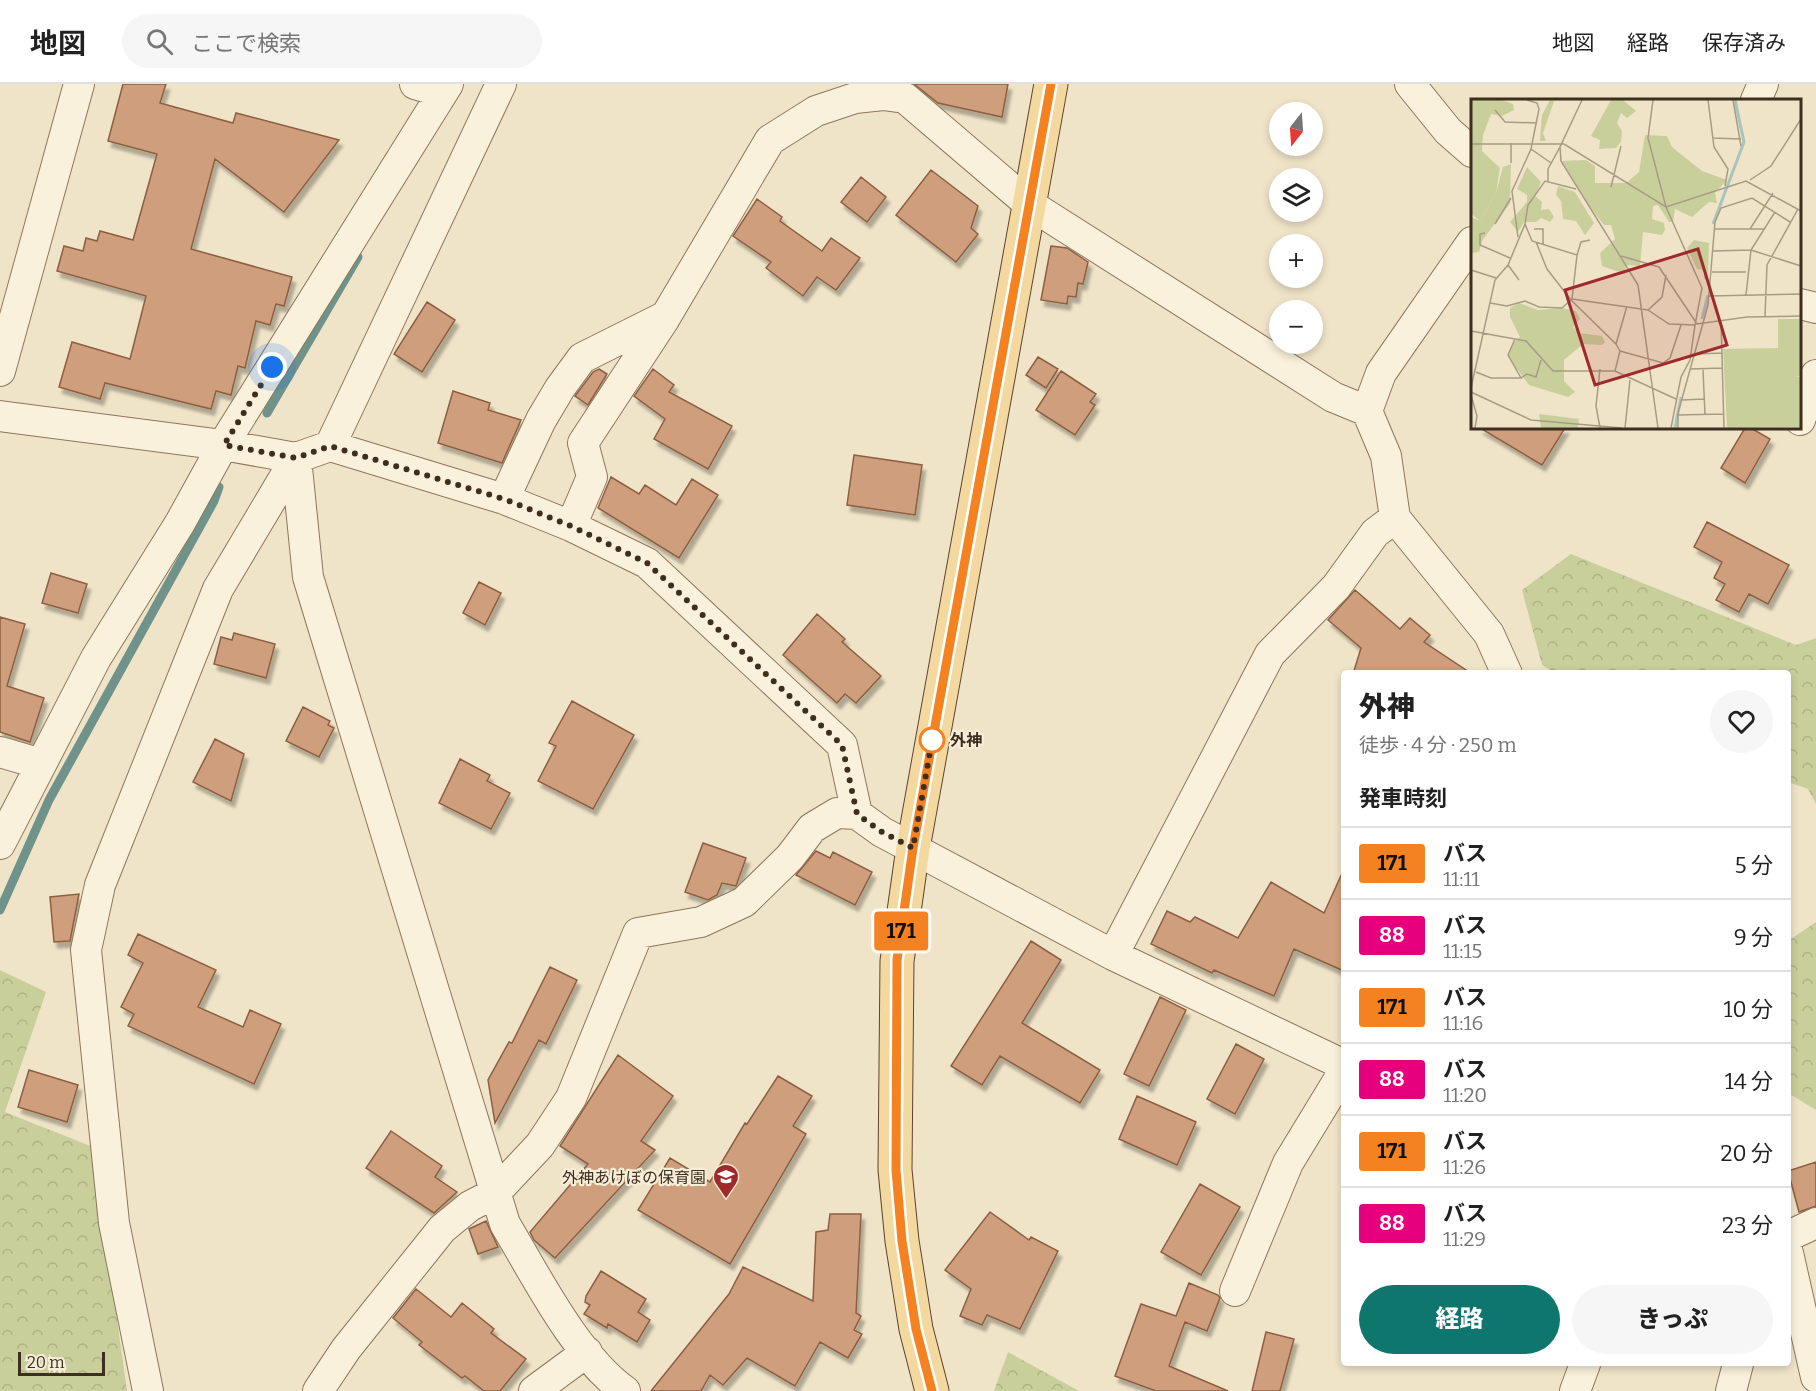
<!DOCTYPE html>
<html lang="ja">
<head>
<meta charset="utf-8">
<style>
	:root { --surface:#fff; --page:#f6f6f6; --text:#222; --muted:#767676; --line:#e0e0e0; --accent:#0f766e }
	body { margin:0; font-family:Bitter,"Noto Sans JP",serif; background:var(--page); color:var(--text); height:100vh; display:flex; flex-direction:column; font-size:22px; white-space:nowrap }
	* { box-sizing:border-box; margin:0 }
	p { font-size:20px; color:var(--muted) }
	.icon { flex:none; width:33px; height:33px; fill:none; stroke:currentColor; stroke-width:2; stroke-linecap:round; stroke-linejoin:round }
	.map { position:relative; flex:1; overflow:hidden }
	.panel { position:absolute; left:1341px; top:586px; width:450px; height:696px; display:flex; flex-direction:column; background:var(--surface); border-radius:6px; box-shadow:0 3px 9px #0003 }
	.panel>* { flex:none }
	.badge { padding:0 12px; border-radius:4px; font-size:21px; line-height:39px }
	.needle { width:39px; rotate:197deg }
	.buttons { position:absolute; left:1269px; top:18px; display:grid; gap:12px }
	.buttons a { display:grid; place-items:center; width:54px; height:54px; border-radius:50%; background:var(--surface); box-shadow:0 3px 9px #0003; font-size:30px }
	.scale { position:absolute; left:18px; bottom:15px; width:87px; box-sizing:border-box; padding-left:6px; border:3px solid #3d2e20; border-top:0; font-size:16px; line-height:21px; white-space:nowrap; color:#3d2e20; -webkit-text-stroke:4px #f7eed8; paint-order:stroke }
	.you { position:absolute; width:30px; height:30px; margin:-15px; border:4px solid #fff; border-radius:50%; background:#1a73e8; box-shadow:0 0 0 9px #1a73e833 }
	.map>.badge { position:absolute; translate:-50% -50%; box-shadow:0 0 0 3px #fff }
	h2 { padding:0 18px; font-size:22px; line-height:54px }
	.round { display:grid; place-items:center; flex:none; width:63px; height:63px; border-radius:32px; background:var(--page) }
	.summary { display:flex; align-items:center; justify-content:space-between; height:102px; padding:0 18px }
	h1 { font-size:28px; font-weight:800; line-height:45px }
	.primary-button { display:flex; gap:12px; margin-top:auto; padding:12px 18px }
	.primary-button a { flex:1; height:69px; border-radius:36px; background:var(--accent); color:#fff; font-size:24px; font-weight:800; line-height:69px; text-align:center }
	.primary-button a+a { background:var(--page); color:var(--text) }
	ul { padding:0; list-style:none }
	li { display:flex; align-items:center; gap:18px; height:72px; padding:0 18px; border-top:2px solid var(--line) }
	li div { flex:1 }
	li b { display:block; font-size:22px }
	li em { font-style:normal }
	li .badge { min-width:66px; font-weight:700; text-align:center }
	header { display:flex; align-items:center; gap:36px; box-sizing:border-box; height:84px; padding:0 30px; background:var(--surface); border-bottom:2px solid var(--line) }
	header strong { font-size:28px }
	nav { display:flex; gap:33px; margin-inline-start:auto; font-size:21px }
	.search { width:420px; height:54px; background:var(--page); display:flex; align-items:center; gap:15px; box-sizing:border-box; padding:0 21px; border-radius:33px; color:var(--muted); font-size:22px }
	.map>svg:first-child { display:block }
</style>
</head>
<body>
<header>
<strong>地図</strong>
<div class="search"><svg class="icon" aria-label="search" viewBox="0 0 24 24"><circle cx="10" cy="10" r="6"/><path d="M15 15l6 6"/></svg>ここで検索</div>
<nav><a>地図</a><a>経路</a><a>保存済み</a></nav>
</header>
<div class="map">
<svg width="1816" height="1307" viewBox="0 0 1816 1307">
	<defs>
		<pattern id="forest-crowns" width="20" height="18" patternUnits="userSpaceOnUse" patternTransform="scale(1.5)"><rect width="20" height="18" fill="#c9cf9b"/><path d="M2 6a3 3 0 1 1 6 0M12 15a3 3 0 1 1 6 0" fill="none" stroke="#aeb285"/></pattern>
		<filter id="shadow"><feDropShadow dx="3.5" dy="6" stdDeviation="1.5" flood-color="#0004"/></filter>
	</defs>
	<rect width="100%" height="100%" fill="#f0e4c8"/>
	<path fill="url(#forest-crowns)" d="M1571 470 1796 561 1816 554V720L1808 705 1788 698V590H1557L1542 581 1522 506Z
		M1816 838V1026L1788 1009V857Z
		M0 886 46 908 5 1028 93 1063 127 1307H0Z
		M1008 1268 1079 1307H994Z"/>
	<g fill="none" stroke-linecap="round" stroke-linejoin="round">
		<path stroke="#6f938a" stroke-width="9" d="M267 329 358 173
			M0 826 49 716 214 417 219 403"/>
	</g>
	<path fill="#cf9f7d" stroke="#8d5f41" stroke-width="1.5" filter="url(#shadow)" d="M123 0H166L160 19 233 39 236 29 339 56 284 128 215 75 191 165 292 193 284 222 276 220 270 241 256 237 245 284 238 282 231 311 216 307 211 325 105 299 100 315 59 303 72 258 130 275 146 212 57 187 64 162 83 167 86 154 97 157 100 147 133 156 157 70 108 57Z
		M914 0H1008L1002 33 938 19Z
		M931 86 978 122 971 144 978 150 956 178 896 131Z
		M861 93 886 113 867 138 841 118Z
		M757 115 782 133 780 137 822 167 831 154 860 174 836 206 817 193 803 212 766 184 771 178 733 152Z
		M1051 162 1067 164 1088 178 1083 200 1078 199 1076 213 1068 212 1067 220 1041 216Z
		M427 218 455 236 422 288 394 270Z
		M1038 273 1058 285 1046 304 1026 291Z
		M599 285 607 290 588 321 575 312 593 288Z
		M653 285 674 301 669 308 732 342 708 385 654 355 665 335 634 312Z
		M1061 287 1096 310 1090 318 1095 321 1075 351 1036 326Z
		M453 307 490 319 488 326 521 336 502 379 438 359Z
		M1480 344H1565L1542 381Z
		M1745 344H1751L1770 355 1745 399 1721 384Z
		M854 371 922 381 915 431 847 421Z
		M611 393 639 410 645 401 676 421 692 395 718 411 679 474 598 424Z
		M1707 438 1789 481 1768 520 1749 510 1739 528 1716 516 1725 500 1714 494 1722 478 1694 463Z
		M51 489 87 500 78 529 42 519Z
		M479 498 501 509 485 541 463 529Z
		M1355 506 1400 545 1410 534 1430 551 1424 558 1472 590H1353L1361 564 1328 536Z
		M817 530 845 555 842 558 881 592 856 619 845 610 837 619 783 571Z
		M0 533 25 540 7 602 44 614 30 658 0 648Z
		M234 549 275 560 266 594 214 580 221 553 232 556Z
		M572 617 634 651 593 725 538 697 556 662 549 659Z
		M303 623 330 637 328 641 334 644 319 673 286 657Z
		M215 655 244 670 231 717 193 698Z
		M460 675 490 691 487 697 510 709 491 745 439 719Z
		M703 759 746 774 736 802 722 799 717 811 708 816 685 808Z
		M816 767 830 774 833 768 872 788 855 821 796 791Z
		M1344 785V887L1294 865 1274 912 1214 886 1212 889 1151 860 1167 827 1190 838 1195 833 1238 854 1271 798 1324 829Z
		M79 810 70 857 54 858 50 813Z
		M138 850 216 886 198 923 243 943 250 926 281 940 254 1000 128 942 134 930 121 923 143 879 128 871Z
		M1031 857 1061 876 1022 939 1100 986 1080 1019 1000 972 982 1001 951 982Z
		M550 883 577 896 546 960 539 956 495 1039 488 996 509 958 512 959Z
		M1160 913 1186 926 1149 1002 1124 990Z
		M1236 960 1264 975 1235 1030 1207 1015Z
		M618 971 673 1012 641 1057 655 1066 555 1174 534 1156 530 1148 588 1080 560 1062Z
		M29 986 78 1001 67 1038 18 1023Z
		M778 992 812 1012 793 1042 806 1050 730 1180 638 1126 670 1074 710 1098 745 1039 747 1040Z
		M1137 1012 1196 1038 1177 1081 1119 1055Z
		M391 1047 442 1082 435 1093 457 1108 434 1129 366 1084Z
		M1816 1078V1122L1799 1128 1788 1087Z
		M1200 1100 1240 1123 1201 1191 1161 1168Z
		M990 1128 1029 1156 1031 1153 1058 1167 1020 1245 987 1231 982 1241 960 1232 971 1205 945 1186Z
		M830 1130H861L856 1229 861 1232 854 1246 862 1250 848 1274 820 1258 795 1302 747 1274 723 1301 710 1291 701 1307H651L729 1210 743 1183 813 1217 816 1148 828 1146Z
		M486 1137 498 1163 478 1170 469 1145Z
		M601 1187 646 1215 638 1228 650 1236 637 1258 608 1240 607 1244 584 1230 590 1221 585 1218 586 1212Z
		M1189 1199 1218 1211 1220 1214 1207 1247 1185 1238 1169 1282 1228 1307H1156L1115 1292 1141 1220 1176 1232Z
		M416 1205 451 1233 462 1219 494 1245 491 1249 526 1275 500 1307H484L465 1292 462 1294 419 1261 422 1258 393 1234Z
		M1266 1248 1294 1255 1280 1307H1252Z"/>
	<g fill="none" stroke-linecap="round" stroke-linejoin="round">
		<defs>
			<path id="minor" d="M415 0 443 8
				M1410 0 1448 47 1472 68
				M1756 16 1763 0
				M1800 220 1816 224
				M0 287 79 0
				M0 332 223 361 296 374 308 493 505 1140C536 1192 576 1272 625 1307
				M1800 336 1816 291
				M330 362 501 0
				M504 415 541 336 560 304 582 274 666 232 770 56 816 27 855 14 883 11 905 14 1029 120 1333 313 1367 327
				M1395 434 1489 550 1507 590
				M571 442 592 393 583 359 665 234
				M0 668 41 680
				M0 760 96 574 180 439 223 361 448 0
				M1113 871 1270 570 1336 503 1375 449 1395 434 1386 372 1367 327 1381 289 1472 158
				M1788 1152 1816 1139
				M1788 1169 1816 1293
				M1235 1207 1288 1079 1344 987
				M148 1307 114 1139 86 866 100 801 218 505 296 374 330 362 504 415 571 442 647 479 842 661 857 730
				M318 1307 346 1265 442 1145 470 1122 495 1109 540 1061 571 1014 638 849 701 838 744 818 790 773 812 744 837 729 857 730 882 748 1113 871 1344 981
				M534 1307 587 1268
				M1575 1307 1585 1280
				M1731 1307 1738 1280"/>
			<path id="major" d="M932 1307 916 1245 902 1157 895 1086 897 877 913 764 1051 0"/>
		</defs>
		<use href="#minor" stroke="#8d765c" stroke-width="32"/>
		<use href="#major" stroke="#5b4430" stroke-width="35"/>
		<use href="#minor" stroke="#faf1dc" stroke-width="30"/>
		<use href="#major" stroke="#f3d9a0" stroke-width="33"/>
	</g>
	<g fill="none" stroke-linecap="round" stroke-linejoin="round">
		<defs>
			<path id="line" d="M932 1307 916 1245 902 1157 896 1086 897 876 913 764 1051 0"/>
		</defs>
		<use href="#line" stroke="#fff" stroke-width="14"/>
		<use href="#line" stroke="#f58220" stroke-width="9"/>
		<path stroke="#3d2e20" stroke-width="6" stroke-dasharray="0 10.8" d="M272 283 224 361 296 374 330 362 504 415 571 442 647 479 842 661 857 730 882 748 913 764 933 651 932 656"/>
	</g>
	<defs>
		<symbol id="school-pin" viewBox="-11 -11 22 30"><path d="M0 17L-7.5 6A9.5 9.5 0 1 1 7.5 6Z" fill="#9e2a2b" stroke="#f7eed8"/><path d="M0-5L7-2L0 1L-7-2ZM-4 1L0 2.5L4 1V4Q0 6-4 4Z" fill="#fff"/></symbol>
	</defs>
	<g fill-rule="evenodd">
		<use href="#school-pin" x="711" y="1078" width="30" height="40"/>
	</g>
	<circle fill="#fff" stroke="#f58220" stroke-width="3" cx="932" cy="656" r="12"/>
	<g text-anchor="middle" stroke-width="4.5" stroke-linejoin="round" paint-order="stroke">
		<g font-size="16" font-weight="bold" fill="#3d2e20" stroke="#f7eed8" text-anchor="start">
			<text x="950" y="662">外神</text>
		</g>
		<g font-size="16" fill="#3d2e20" stroke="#f7eed8" text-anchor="end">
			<text x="706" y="1099">外神あけぼの保育園</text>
		</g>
	</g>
	<g transform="translate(1471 15)">
		<rect width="330" height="330" fill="#f0e4c8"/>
		<path d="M79 1 83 2 72 34 75 42H69L71 16ZM40 65 39 104 11 142 8 153 0 154V118L9 122 25 94 32 68Z" fill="#c9cf9b"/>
		<path d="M0 1H31L42 5 43 11 31 17 20 15 12 36 11 52 29 69 25 94 9 122 0 115ZM140 1H152L165 12 156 19 150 14 146 24 151 32 150 43 145 49 128 50 129 41 120 37ZM174 36 196 37 201 48 231 72 256 81 244 94 246 104 238 103 221 118 204 110 202 123H198L187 106 182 107 181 120 193 124 194 131 191 136 172 133 169 167 155 166 154 175 131 167 129 154 144 140 140 126H133L118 107 91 62 115 61 124 67V84H155L168 73ZM56 68 70 83 64 97 71 103 70 111 78 110 83 118 79 123 70 119 65 123H53L47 133 39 123 56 103V96L46 90ZM87 87 104 93 123 124 114 136 105 122 92 120 90 102 85 96ZM223 141 238 144 237 181 233 180V171L226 170 216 149ZM48 204 67 211 91 209 105 212 109 220 102 228 108 234 131 237 134 243 131 246 112 245 93 261V282L104 293 97 298 58 286 37 258 42 244 49 238 39 218V209ZM307 220H330V277L324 278H330V328L256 329 252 250 307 249ZM68 315 108 320 107 329H70Z" fill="#c9cf9b"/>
		<path d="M330 278V328H304L302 279ZM294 294 295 327 257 328 256 295Z" fill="#c9cf9b"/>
		<path fill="none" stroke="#a9c4bc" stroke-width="3" d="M242 125 273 43 264 1M231 220 237 196M204 329 210 298"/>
		<path fill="none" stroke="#a89b85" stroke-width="1.5" d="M111 1 89 48 90 62 167 186 187 329M237 1 243 48 257 70 254 87M262 1 270 47M24 11 34 23 66 24M241 39 270 40M40 44V64M0 45H93L195 108 275 82 330 112M60 50 80 64M279 81 300 67 330 20M77 82V70L89 48M140 88 150 47M24 125 40 99M54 125 61 142 106 156 101 200M63 130H72V146M244 130H293M279 130 302 94M14 134 9 135V146L39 159M47 138 41 92 60 50 68 10 66 4 56 1M65 143 76 170 100 201 145 245M242 152 280 151 330 167M106 156 110 143 119 141M150 157 188 168 226 225 276 218 330 217M37 166 48 181M0 171 25 179M241 173H275M275 196 280 151 304 113M238 197 330 195M19 204 36 207 54 202 68 208 91 209 101 200 177 211 191 198 195 176M177 211 198 225 224 226 231 189 195 108 177 39 182 1M294 217 296 166 327 110M250 221 253 329M0 232 55 242 82 272H144L205 300M149 252 192 264 199 259 210 226M224 255 251 254M219 270 251 269M232 270 234 316M144 272 149 252 145 245 156 207M5 273 20 279H50L37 256 44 240M50 279 56 275 65 278 70 261M0 289 24 181 37 166 54 125 57 106 74 82 105 90M0 293 60 321 151 329M0 296 6 317 4 329M211 301 233 300M206 316 253 315M129 329 125 307 129 270M154 329 159 281M200 329 210 278 219 261 224 226M207 329V314L237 206 244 123 250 109 281 99 319 123"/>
		<path fill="#9e2a2b" fill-opacity="0.15" stroke="#9e2a2b" stroke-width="3" d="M227 150 256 246 124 286 94 191Z"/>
		<rect width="330" height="330" fill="none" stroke="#3d2e20" stroke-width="3"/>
	</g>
</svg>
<div class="buttons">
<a><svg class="needle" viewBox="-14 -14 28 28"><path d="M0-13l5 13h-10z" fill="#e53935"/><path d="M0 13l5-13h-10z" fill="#767676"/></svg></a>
<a><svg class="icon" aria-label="layers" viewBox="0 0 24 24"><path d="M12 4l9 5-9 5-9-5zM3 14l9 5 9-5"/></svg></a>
<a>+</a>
<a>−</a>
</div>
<div class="scale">20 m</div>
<div class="you" style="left:272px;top:283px"></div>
<b class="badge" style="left:901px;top:847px;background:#f58220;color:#111">171</b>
<section class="panel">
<div class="summary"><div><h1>外神</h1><p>徒歩 · 4 分 · 250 m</p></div><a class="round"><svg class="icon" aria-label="heart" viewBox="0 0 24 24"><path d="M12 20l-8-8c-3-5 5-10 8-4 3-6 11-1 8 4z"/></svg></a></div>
<h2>発車時刻</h2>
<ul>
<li><span class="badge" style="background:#f58220;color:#111">171</span><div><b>バス</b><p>11:11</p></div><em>5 分</em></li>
<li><span class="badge" style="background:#e6007e;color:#fff">88</span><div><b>バス</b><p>11:15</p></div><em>9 分</em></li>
<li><span class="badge" style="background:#f58220;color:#111">171</span><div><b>バス</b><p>11:16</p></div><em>10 分</em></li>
<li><span class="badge" style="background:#e6007e;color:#fff">88</span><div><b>バス</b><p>11:20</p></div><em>14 分</em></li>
<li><span class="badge" style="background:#f58220;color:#111">171</span><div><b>バス</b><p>11:26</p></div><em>20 分</em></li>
<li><span class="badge" style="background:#e6007e;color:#fff">88</span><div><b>バス</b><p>11:29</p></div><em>23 分</em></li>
</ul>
<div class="primary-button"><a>経路</a><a>きっぷ</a></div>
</section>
</div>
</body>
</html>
